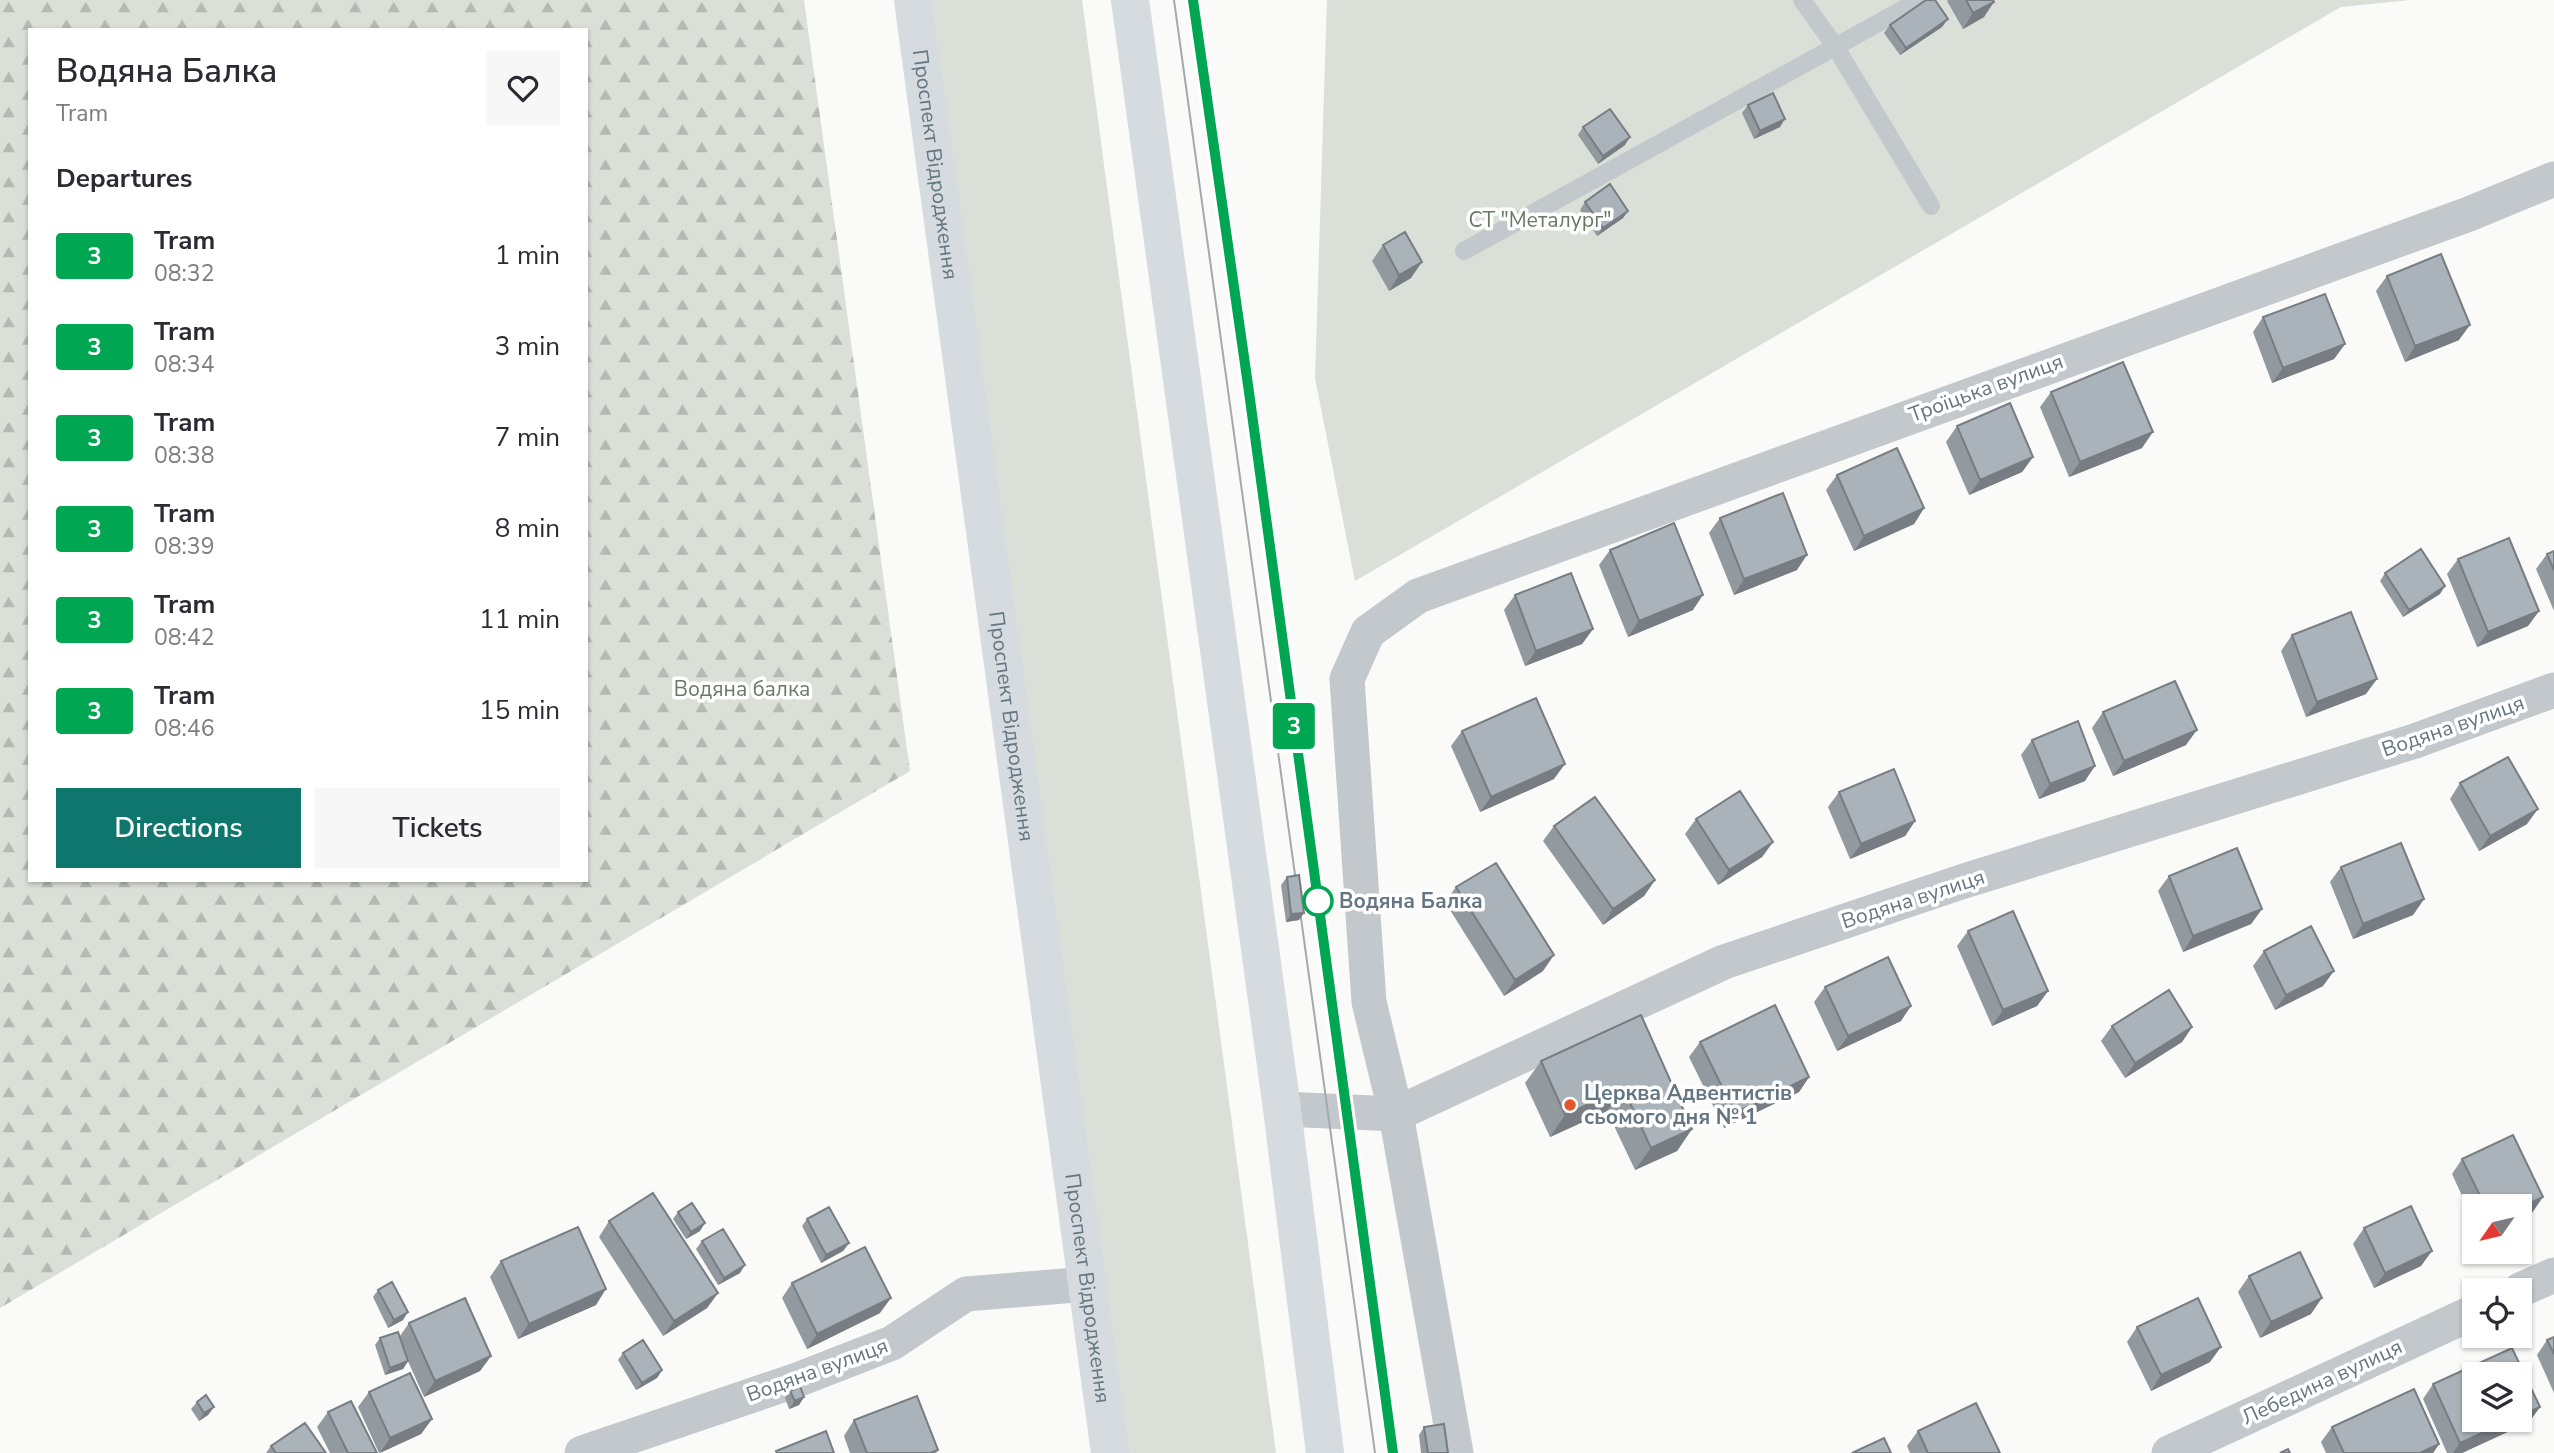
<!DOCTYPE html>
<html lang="en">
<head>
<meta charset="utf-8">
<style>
	:root { --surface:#fff; --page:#f7f7f7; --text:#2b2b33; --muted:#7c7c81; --accent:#0f766e }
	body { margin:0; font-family:"Nunito Sans",sans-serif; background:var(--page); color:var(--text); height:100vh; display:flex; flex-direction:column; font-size:26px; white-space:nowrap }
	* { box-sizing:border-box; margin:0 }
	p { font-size:23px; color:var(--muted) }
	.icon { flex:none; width:38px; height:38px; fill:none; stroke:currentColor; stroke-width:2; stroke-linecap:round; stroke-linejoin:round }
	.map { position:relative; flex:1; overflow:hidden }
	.details { position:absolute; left:28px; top:28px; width:560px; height:854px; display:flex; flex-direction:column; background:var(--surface); border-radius:0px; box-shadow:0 2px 5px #0004 }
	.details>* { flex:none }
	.badge { padding:0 14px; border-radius:5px; font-size:24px; line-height:46px }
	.needle { width:46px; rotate:236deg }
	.buttons { position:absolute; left:2462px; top:1194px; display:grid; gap:14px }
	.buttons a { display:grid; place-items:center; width:70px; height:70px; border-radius:0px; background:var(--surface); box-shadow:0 2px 5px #0004; font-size:35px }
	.map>.badge { position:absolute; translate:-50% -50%; box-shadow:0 0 0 4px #fff }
	h2 { padding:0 28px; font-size:26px; line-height:63px }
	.round { display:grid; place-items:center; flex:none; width:74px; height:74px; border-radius:0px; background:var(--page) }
	.head { display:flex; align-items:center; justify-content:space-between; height:119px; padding:0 28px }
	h1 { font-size:33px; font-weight:600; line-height:52px }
	.button { display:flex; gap:14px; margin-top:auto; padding:14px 28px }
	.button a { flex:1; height:80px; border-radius:0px; background:var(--accent); color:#fff; font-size:28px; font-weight:600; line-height:80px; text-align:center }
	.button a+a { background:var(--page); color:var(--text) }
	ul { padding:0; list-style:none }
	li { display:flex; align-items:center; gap:21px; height:91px; padding:0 28px }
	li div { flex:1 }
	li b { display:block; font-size:26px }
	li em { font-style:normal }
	li .badge { min-width:77px; font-weight:700; text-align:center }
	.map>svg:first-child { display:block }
</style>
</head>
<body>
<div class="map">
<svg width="2554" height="1453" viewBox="0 0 2554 1453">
	<defs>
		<pattern id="forest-firs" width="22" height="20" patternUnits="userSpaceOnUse" patternTransform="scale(1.75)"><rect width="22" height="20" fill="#dadfd7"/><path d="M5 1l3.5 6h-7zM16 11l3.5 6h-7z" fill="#b4b9b4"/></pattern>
	</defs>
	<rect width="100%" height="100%" fill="#fafaf8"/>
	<path fill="#dadfd7" d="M932 0H1082L1276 1453H1126Z
		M1327 0H2410L2341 7 1355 581 1315 378Z"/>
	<path fill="url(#forest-firs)" fill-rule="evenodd" d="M0 0H804L910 771 0 1308ZM30 30H586V880H30Z"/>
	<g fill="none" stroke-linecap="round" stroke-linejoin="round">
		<path stroke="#c3c8cc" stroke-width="18" d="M1802 0 1835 46 1931 206
			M1464 251 1920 0"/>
		<path stroke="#c3c8cc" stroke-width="35" d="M1282 1109 1396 1114 1724 962 1961 882 2415 741 2554 690
			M2520 1290 2554 1275
			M582 1453 797 1380 892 1343 966 1294 1088 1284
			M1456 1453 1396 1114 1369 1002 1347 679 1368 632 1418 596 2469 214 2554 179
			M2169 1453 2474 1312"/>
		<g stroke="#d6dbdf" stroke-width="38">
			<path id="s1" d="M913 0 1110 1453"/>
			<path d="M1130 0 1282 1109 1325 1453"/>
		</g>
		<path stroke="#a2aab0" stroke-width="2" d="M1174 0 1375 1453
			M1193 0 1393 1453"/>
	</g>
	<path fill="#929a9f" d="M1948 0H1993L1984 17 1963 29 1947 1Z
		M1890 25 1942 27 1900 55 1884 33Z
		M1748 105 1780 127 1754 139 1742 113Z
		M1583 127 1625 145 1598 164 1578 135Z
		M1585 202 1628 211 1623 218 1597 236 1580 210Z
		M1383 245 1411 278 1389 291 1372 261Z
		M2387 276 2459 340 2405 362 2376 291Z
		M2263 317 2345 344 2334 359 2272 383 2253 332Z
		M2051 392 2142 448 2069 477 2040 407Z
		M1957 426 2033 457 2022 472 1969 495 1946 442Z
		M1837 475 1924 508 1914 524 1854 551 1826 490Z
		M1720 518 1797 570 1734 595 1709 533Z
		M1610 550 1693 610 1628 637 1599 565Z
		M2554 551V611L2536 569 2547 554Z
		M2458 559 2539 611 2528 626 2477 647 2447 574Z
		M2385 573 2440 594 2403 617 2380 581Z
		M1515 595 1593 629 1582 644 1525 666 1504 610Z
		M2292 635 2366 694 2306 717 2281 651Z
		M2103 712 2186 745 2113 776 2092 728Z
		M1462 731 1554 779 1480 812 1451 746Z
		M2032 740 2085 781 2039 799 2021 755Z
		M2460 783 2527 824 2479 851 2450 799Z
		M1839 792 1915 821 1905 836 1850 859 1828 807Z
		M1696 819 1773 842 1762 857 1718 885 1685 834Z
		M1554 826 1655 880 1644 896 1603 925 1543 841Z
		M2341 867 2424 899 2413 915 2353 939 2330 882Z
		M2169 876 2262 909 2251 924 2183 952 2158 891Z
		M1287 877 1299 920 1286 922 1281 885Z
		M1456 887 1543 971 1504 996 1445 902Z
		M1968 931 2048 991 2037 1006 1992 1026 1957 946Z
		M2264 951 2323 986 2275 1010 2253 966Z
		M1825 987 1901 1021 1837 1051 1814 1002Z
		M1641 1015 1692 1129 1677 1151 1635 1170 1607 1111 1550 1137 1525 1083 1541 1061Z
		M2112 1026 2192 1027 2182 1042 2125 1078 2101 1041Z
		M1700 1042 1809 1077 1799 1092 1724 1128 1689 1057Z
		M2462 1159 2532 1213 2520 1206H2474V1222L2452 1174Z
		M678 1212 700 1231 686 1239 673 1219Z
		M807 1219 849 1243 843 1251 821 1263 802 1226Z
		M609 1221 718 1293 707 1308 663 1336 599 1237Z
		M2364 1228 2421 1266 2374 1288 2353 1244Z
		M702 1241 740 1273 718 1285 696 1249Z
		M501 1261 596 1305 518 1339 490 1277Z
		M2249 1276 2311 1314 2260 1338 2238 1292Z
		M792 1283 880 1313 807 1349 782 1298Z
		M378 1290 403 1320 388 1328 373 1297Z
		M409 1323 491 1356 480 1371 424 1397 407 1359 408 1361 403 1369 385 1375 375 1345 380 1338 400 1336Z
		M2137 1327 2210 1362 2151 1391 2127 1342Z
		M2554 1337V1393L2537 1355 2547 1340Z
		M623 1353 662 1370 657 1378 636 1390 618 1360Z
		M2433 1384 2540 1407 2529 1422 2462 1453H2447L2423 1399Z
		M790 1391 804 1397 799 1405 789 1409 785 1398Z
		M369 1392 432 1419 421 1434 379 1453 358 1407Z
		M197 1402 214 1407 208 1415 199 1421 191 1409Z
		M328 1412 377 1453H330L317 1427Z
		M854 1420 938 1450 936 1453H850L844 1436Z
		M1424 1427 1448 1453H1421L1419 1435Z
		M2332 1427 2439 1444 2433 1453H2326L2321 1442Z
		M1918 1431 2000 1453H1910L1907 1446Z
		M271 1446 326 1453H266Z"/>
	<path fill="#777d82" d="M1994 2 1984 17 1963 29 1973 13Z
		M1948 19 1942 27 1900 55 1906 48Z
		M1785 119 1780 127 1754 139 1760 131Z
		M1630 137 1625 145 1598 164 1603 156Z
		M1628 211 1623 218 1597 236 1603 228Z
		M1422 262 1411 278 1389 291 1399 275Z
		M2470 325 2459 340 2405 362 2415 346Z
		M2345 344 2334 359 2272 383 2283 368Z
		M2153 432 2142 448 2069 477 2080 462Z
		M2033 457 2022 472 1969 495 1980 480Z
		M1924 508 1914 524 1854 551 1864 536Z
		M1807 555 1797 570 1734 595 1744 579Z
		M2445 586 2440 594 2403 617 2409 610Z
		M1703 595 1693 610 1628 637 1639 621Z
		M2539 611 2528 626 2477 647 2488 632Z
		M1593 629 1582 644 1525 666 1536 651Z
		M2377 679 2366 694 2306 717 2317 702Z
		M2197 730 2186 745 2113 776 2124 761Z
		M1565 764 1554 779 1480 812 1491 797Z
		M2095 766 2085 781 2039 799 2050 784Z
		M2538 809 2527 824 2479 851 2490 836Z
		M1915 821 1905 836 1850 859 1861 844Z
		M1773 842 1762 857 1718 885 1729 870Z
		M1655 880 1644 896 1603 925 1613 909Z
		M2424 899 2413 915 2353 939 2363 924Z
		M2262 909 2251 924 2183 952 2193 936Z
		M1304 913 1299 920 1286 922 1291 914Z
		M1554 955 1543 971 1504 996 1515 980Z
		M2334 971 2323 986 2275 1010 2286 995Z
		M2048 991 2037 1006 1992 1026 2003 1010Z
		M1911 1006 1901 1021 1837 1051 1848 1036Z
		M2192 1027 2182 1042 2125 1078 2135 1063Z
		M1809 1077 1799 1092 1724 1128 1735 1113Z
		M1623 1088 1607 1111 1550 1137 1565 1115Z
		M1692 1129 1677 1151 1635 1170 1651 1148Z
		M2543 1197 2532 1213 2520 1219V1208Z
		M705 1223 700 1231 686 1239 691 1232Z
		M849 1243 843 1251 821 1263 826 1255Z
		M2432 1251 2421 1266 2374 1288 2385 1273Z
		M745 1265 740 1273 718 1285 724 1278Z
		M606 1289 596 1305 518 1339 529 1324Z
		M718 1293 707 1308 663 1336 674 1321Z
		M891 1298 880 1313 807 1349 817 1334Z
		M2322 1298 2311 1314 2260 1338 2271 1322Z
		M408 1312 403 1320 388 1328 394 1320Z
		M2221 1347 2210 1362 2151 1391 2161 1375Z
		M491 1356 480 1371 424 1397 435 1381Z
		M408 1361 403 1369 385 1375 390 1368Z
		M662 1370 657 1378 636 1390 642 1383Z
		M804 1397 799 1405 789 1409 795 1401Z
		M214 1407 208 1415 199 1421 204 1413Z
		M2540 1407 2529 1422 2462 1453H2453L2460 1443 2513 1419H2520V1416Z
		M432 1419 421 1434 380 1453 390 1438Z
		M2439 1444 2433 1453H2420Z"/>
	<path fill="#aab3b9" stroke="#777d82" stroke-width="2" d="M1926 0H1935L1948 19 1906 48 1890 25Z
		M1966 0H1993L1994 2 1973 13Z
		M1773 93 1785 119 1760 131 1748 105Z
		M1610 109 1630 137 1603 156 1583 127Z
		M1610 184 1628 211 1603 228 1585 202Z
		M1405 232 1422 262 1399 275 1383 245Z
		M2441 254 2470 325 2415 346 2387 276Z
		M2325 294 2345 344 2283 368 2263 317Z
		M2123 362 2153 432 2080 462 2051 392Z
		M2010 403 2033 457 1980 480 1957 426Z
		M1897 448 1924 508 1864 536 1837 475Z
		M1783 493 1807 555 1744 579 1720 518Z
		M1674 523 1703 595 1639 621 1610 550Z
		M2509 538 2539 611 2488 632 2458 559Z
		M2421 549 2445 586 2409 610 2385 573Z
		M2554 551V570L2547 554Z
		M1571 573 1593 629 1536 651 1515 595Z
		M2351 612 2377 679 2317 702 2292 635Z
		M2175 681 2197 730 2124 761 2103 712Z
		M1536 698 1565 764 1491 797 1462 731Z
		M2078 721 2095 766 2050 784 2032 740Z
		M2508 757 2538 809 2490 836 2460 783Z
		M1894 769 1915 821 1861 844 1839 792Z
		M1740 791 1773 842 1729 870 1696 819Z
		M1595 797 1655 880 1613 909 1554 826Z
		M2401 843 2424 899 2363 924 2341 867Z
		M2237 848 2262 909 2193 936 2169 876Z
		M1496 863 1554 955 1515 980 1456 887Z
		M1299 875 1304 913 1291 914 1287 877Z
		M2013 911 2048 991 2003 1010 1968 931Z
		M2311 926 2334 971 2286 995 2264 951Z
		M1888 957 1911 1006 1848 1036 1825 987Z
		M2169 990 2192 1027 2135 1063 2112 1026Z
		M1775 1005 1809 1077 1735 1113 1700 1042Z
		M1641 1015 1692 1129 1651 1148 1623 1088 1565 1115 1541 1061Z
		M2513 1135 2543 1197 2520 1208V1206H2485L2462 1159Z
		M653 1193 718 1293 674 1321 609 1221Z
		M692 1203 705 1223 691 1232 678 1212Z
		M2411 1206 2432 1251 2385 1273 2364 1228Z
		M829 1207 849 1243 826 1255 807 1219Z
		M578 1227 606 1289 529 1324 501 1261Z
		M723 1229 745 1265 724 1278 702 1241Z
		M865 1247 891 1298 817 1334 792 1283Z
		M2300 1252 2322 1298 2271 1322 2249 1276Z
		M392 1282 408 1312 394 1320 378 1290Z
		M465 1298 491 1356 435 1381 409 1323Z
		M2198 1298 2221 1347 2161 1375 2137 1327Z
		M398 1332 408 1361 390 1368 380 1338Z
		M2554 1337V1354L2547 1340Z
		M643 1340 662 1370 642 1383 623 1353Z
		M2512 1348 2540 1407 2520 1416V1374H2474V1419H2513L2460 1443 2433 1384Z
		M410 1373 432 1419 390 1438 369 1392Z
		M800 1386 804 1397 795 1401 790 1391Z
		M2414 1389 2439 1444 2420 1453H2344L2332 1427Z
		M206 1395 214 1407 204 1413 197 1402Z
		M917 1396 938 1450 930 1453H867L854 1420Z
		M351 1401 377 1453H348L328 1412Z
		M1976 1403 2000 1453H1928L1918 1431Z
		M305 1423 326 1453H276L271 1446Z
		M1444 1424 1448 1453H1428L1424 1427Z
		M826 1431 834 1453H777L776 1451Z
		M1884 1438 1891 1453H1852Z
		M2288 1449 2290 1453H2280Z"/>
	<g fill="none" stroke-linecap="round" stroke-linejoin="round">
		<defs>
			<path id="line" d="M1193 0 1249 392 1393 1453"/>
		</defs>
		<use href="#line" stroke="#fff" stroke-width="16"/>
		<use href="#line" stroke="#00a651" stroke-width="10"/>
	</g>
	<circle fill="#fff" stroke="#00a651" stroke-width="3.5" cx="1318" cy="901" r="14"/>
	<circle fill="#e4572e" stroke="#fff" stroke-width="2.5" cx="1570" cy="1105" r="7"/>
	<g text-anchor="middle" stroke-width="7" stroke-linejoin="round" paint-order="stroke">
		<g font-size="21" fill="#657683" stroke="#fff">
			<text dy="7" stroke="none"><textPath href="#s1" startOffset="166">Проспект Відродження</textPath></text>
			<text transform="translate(1986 388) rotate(-20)" y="7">Троїцька вулиця</text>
			<text dy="7" stroke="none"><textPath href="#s1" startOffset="733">Проспект Відродження</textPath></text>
			<text transform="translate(2453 726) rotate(-19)" y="7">Водяна вулиця</text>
			<text transform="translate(1913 899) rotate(-18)" y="7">Водяна вулиця</text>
			<text dy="7" stroke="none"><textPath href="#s1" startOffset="1300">Проспект Відродження</textPath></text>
			<text transform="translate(817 1370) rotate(-20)" y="7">Водяна вулиця</text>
			<text transform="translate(2322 1382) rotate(-25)" y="7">Лебедина вулиця</text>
		</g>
		<g font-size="21" fill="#687a64" stroke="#fff">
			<text x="1540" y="227">СТ "Металург"</text>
			<text x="742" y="696">Водяна балка</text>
		</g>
		<g font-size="21" font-weight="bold" fill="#657683" stroke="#fff" text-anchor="start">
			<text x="1339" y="908">Водяна Балка</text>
		</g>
		<g font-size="21" font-weight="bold" fill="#657683" stroke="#fff" text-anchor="start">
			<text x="1584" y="1100">Церква Адвентистів<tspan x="1584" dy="24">сьомого дня № 1</tspan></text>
		</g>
	</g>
</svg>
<div class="buttons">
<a><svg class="needle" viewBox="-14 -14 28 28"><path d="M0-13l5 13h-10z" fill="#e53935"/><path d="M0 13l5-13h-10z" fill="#7c7c81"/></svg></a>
<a><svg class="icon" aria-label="locate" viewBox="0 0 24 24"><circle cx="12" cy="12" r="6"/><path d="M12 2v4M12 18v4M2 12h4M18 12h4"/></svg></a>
<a><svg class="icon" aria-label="layers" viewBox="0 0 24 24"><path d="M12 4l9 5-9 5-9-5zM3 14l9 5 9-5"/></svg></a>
</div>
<b class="badge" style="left:1294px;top:726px;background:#00a651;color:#fff">3</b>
<section class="details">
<div class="head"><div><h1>Водяна Балка</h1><p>Tram</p></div><a class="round"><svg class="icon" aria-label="heart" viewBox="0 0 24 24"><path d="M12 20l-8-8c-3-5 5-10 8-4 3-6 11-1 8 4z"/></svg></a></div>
<h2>Departures</h2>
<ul>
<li><span class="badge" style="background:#00a651;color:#fff">3</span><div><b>Tram</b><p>08:32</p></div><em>1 min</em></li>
<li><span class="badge" style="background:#00a651;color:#fff">3</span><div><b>Tram</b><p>08:34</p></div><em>3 min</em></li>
<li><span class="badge" style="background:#00a651;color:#fff">3</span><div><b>Tram</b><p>08:38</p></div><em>7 min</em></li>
<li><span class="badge" style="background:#00a651;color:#fff">3</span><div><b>Tram</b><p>08:39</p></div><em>8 min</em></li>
<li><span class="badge" style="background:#00a651;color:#fff">3</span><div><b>Tram</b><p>08:42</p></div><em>11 min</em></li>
<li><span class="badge" style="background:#00a651;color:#fff">3</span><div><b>Tram</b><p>08:46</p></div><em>15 min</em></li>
</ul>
<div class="button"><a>Directions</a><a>Tickets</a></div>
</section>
</div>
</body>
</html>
